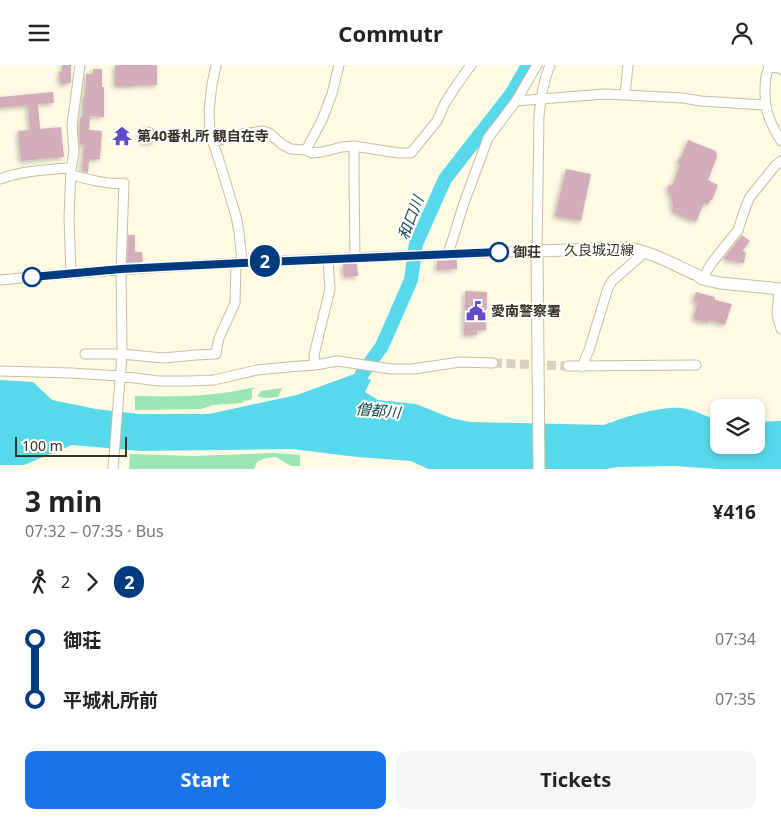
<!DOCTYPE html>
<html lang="en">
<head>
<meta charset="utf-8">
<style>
	:root { --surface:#fff; --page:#f6f6f6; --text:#222; --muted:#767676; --accent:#1a73e8 }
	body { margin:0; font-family:"Noto Sans","Noto Sans JP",sans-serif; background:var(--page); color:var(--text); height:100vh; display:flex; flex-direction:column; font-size:19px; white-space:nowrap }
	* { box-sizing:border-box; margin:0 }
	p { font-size:16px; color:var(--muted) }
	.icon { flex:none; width:28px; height:28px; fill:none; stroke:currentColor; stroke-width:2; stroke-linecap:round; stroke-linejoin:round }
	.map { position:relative; height:404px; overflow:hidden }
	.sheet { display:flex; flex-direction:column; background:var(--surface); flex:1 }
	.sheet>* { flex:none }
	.badge { padding:0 10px; border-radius:16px; font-size:18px; line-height:32px }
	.tools { position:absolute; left:710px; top:334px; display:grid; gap:10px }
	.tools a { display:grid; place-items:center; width:55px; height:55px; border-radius:10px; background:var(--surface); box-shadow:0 2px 8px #0003; font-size:25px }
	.scale { position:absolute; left:15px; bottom:12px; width:112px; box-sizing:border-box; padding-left:5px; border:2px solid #363325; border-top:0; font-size:14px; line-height:18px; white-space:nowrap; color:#363325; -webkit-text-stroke:4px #fff; paint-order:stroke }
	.map>.badge { position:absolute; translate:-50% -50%; box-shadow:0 0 0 2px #fff }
	.legs { display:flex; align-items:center; gap:8px; height:55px; padding:0 25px; font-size:16px }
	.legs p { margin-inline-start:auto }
	.summary { display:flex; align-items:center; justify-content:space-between; height:85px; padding:0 25px }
	h1 { font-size:28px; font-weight:700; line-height:38px }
	.cta { display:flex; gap:10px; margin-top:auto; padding:10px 25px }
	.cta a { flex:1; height:58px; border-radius:10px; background:var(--accent); color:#fff; font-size:20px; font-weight:700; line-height:58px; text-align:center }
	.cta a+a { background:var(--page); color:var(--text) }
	ul { padding:0 25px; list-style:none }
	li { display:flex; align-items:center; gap:18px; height:60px; font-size:19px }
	li i { display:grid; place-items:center; width:8px; height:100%; margin:0 6px; background:currentColor }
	li i::after { content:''; width:12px; height:12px; margin:-6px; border:4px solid; border-radius:50%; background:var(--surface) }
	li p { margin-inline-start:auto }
	li:first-child i { background:linear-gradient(#0000 50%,currentColor 0) }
	li:last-child i { background:linear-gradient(currentColor 50%,#0000 0) }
	header { display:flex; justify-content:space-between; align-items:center; height:65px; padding:0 25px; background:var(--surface); font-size:22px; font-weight:700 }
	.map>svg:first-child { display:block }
</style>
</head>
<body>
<header><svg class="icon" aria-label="menu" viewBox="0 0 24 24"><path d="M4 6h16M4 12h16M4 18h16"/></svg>Commutr<svg class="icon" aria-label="person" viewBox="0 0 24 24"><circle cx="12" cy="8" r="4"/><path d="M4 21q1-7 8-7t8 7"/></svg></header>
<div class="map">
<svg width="781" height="404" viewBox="0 0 781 404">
	<defs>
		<filter id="shadow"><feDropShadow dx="-2" dy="2" stdDeviation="2.5" flood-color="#0004"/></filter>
	</defs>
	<rect width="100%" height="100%" fill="#fffae4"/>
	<path fill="#98e6b1" d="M255 322 252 325V333L250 335 243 336V338L213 340 201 344 135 345V331C177 332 214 332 255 322Z
		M282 323 278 332 266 333 259 332 258 330 261 326Z
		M273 388 300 390V401H291L276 392 266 393 257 397 254 404H129L130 389 192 391Z"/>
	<path fill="#57d9eb" d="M357 308 371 315 365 327 378 335 416 339 451 353 470 357 604 360C623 352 662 341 681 343 694 344 707 352 719 356V380H756V357L781 356V404H717L675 401 618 402 606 404H428L411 396 357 392 292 384 141 386 72 380 24 400H0V315L33 317 52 335 96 344 139 349H209L297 330Z"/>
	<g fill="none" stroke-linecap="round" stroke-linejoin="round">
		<path stroke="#57d9eb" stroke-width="14" d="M354 326 362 309 382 281 411 215 416 179 445 114 512 28 528 0"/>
	</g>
	<path fill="#d4adba" filter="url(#shadow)" d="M62 0H71V18L60 19 59 7H62Z
		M115 0H157V20H135V21H115Z
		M93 4H102V22H104V52L90 51 89 65 102 66 100 94H89L88 108 82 106 84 79H80V53H83V32H85L86 9H93Z
		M53 27 54 38 38 39 40 64 61 62 64 92 21 96 18 66 30 65 28 40 0 43V32Z
		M140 70a8 8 0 1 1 16 0a8 8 0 1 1-16 0Z
		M688 75 716 86 717 92 708 115 718 120 712 135H710L708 140 704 138 696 157 675 148 672 145 673 140 670 128 667 125 669 120 672 121 680 100 678 98 679 93H681Z
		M566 104 591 109 581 156 555 151Z
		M128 170H135V187H142L143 197 127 198Z
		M742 170 750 176 742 186 746 187 744 198 727 195 724 193Z
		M457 195V204L437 205V196Z
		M343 199H357L358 211 344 212Z
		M465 226 487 227 486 265H477V270H464Z
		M696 227 715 232V235L732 239 725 260 709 255 708 258 693 254 698 237 693 236Z"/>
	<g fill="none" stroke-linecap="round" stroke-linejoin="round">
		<path stroke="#d7d2be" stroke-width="9" stroke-dasharray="9 4.5" stroke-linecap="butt" d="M493 298 568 301"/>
		<defs>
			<path id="minor" d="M216 0 212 19 209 46 210 69 218 92 236 151 239 167 242 197
				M768 0 781 4
				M770 1C765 10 765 18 765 28 765 48 771 59 781 76
				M625 30 628 0
				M516 36 605 29 683 33 701 36 765 40
				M213 77 241 69 263 66 269 68 283 80 291 84 306 85 312 88 322 87 342 82 354 81 398 88H411L437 56 445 38 458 18 471 0
				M354 81V112L355 193
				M306 85 322 55 332 29 339 0
				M71 109C83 114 111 120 124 118L121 204 122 289 113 404
				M0 114C22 106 44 105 67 103L71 105
				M448 189 464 138 488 73 516 36 537 0
				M71 209 69 152 71 105 74 87 72 60 80 0
				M702 214 711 199 738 165 746 141 750 132 775 101 781 96
				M0 215C179 197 358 193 537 186L539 51C541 33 543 17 550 0
				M779 224 777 250 781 264
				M85 289H122L163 293 196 290 216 289 219 273 235 238 236 198
				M315 300 314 290 330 224 328 194
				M568 301 696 300
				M582 302 589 285 608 223 612 216 645 187
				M0 306 71 308 120 311 158 316H188L214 315 257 305 288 302 315 300 338 296 391 304H413L460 297 493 298"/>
			<path id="major" d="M539 404 537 186 624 183C650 185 674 200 697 210L702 214 720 218 781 224"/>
		</defs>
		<use href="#minor" stroke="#c6bf9c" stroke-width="11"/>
		<use href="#major" stroke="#c6bf9c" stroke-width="13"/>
		<use href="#minor" stroke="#fff" stroke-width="9"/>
		<use href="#major" stroke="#fff" stroke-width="11"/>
	</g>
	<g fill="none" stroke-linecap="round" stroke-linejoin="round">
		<defs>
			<path id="line-1" d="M32 212 121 204 242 198 499 187"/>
		</defs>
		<use href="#line-1" stroke="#fff" stroke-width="11"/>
		<use href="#line-1" stroke="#003b80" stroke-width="8"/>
	</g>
	<defs>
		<symbol id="temple-bare" viewBox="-9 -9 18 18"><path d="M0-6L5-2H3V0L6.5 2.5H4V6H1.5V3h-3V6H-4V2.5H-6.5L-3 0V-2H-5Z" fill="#604cc5" stroke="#fff" stroke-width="2.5" paint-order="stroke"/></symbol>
		<symbol id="civic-bare" viewBox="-9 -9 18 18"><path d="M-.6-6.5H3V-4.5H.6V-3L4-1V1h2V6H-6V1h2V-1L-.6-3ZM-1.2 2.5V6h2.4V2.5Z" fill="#604cc5" stroke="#fff" stroke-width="2.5" paint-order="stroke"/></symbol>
	</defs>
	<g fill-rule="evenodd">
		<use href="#temple-bare" x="108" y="57" width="28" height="28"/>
		<use href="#civic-bare" x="462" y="232" width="28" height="28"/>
	</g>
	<g fill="#fff" stroke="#003b80" stroke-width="2.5">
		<circle cx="499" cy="187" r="9"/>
		<circle cx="32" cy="212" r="9"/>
	</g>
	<g text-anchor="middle" stroke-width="4" stroke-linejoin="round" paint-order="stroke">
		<g font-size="14" font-weight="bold" fill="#363325" stroke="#fff" text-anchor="start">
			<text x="137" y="76">第40番札所 観自在寺</text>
			<text x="491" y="251">愛南警察署</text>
		</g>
		<g font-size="14" fill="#363325" stroke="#fff">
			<text x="599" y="190">久良城辺線</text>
		</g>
		<g font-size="14" font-weight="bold" fill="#363325" stroke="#fff" text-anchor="start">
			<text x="513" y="192">御荘</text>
		</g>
		<g font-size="15" font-style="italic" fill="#0e4850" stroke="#fff">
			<text transform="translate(411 153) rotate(-69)" y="5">和口川</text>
			<text transform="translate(378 346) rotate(5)" y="5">僧都川</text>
		</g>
	</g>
</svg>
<div class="tools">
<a><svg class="icon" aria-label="layers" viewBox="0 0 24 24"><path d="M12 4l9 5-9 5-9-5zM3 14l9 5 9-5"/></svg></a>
</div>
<div class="scale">100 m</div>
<b class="badge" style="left:265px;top:196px;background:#003b80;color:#fff">2</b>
</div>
<section class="sheet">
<div class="summary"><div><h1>3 min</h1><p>07:32 – 07:35 · Bus</p></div><b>¥416</b></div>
<div class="legs"><svg class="icon" aria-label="walk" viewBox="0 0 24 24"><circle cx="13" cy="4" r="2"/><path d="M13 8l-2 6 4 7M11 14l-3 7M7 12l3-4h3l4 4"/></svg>2<svg class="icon" aria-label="forward" viewBox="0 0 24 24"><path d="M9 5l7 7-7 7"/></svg><b class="badge" style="background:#003b80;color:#fff">2</b></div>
<ul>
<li><i style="color:#003b80"></i><b>御荘</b><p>07:34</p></li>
<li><i style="color:#003b80"></i><b>平城札所前</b><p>07:35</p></li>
</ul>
<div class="cta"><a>Start</a><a>Tickets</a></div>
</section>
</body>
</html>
